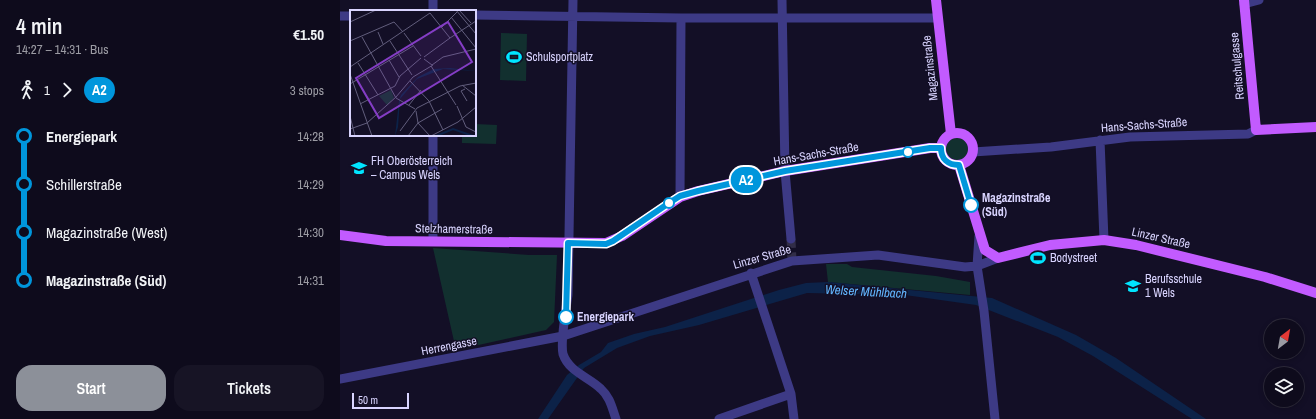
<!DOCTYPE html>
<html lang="en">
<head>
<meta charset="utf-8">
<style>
	:root { --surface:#0e0b1c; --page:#171425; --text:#f1f3f6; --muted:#9b9ba3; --line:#2e2b3b; --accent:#8c9099 }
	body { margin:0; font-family:"Archivo Narrow",sans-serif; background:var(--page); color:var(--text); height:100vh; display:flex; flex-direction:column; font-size:15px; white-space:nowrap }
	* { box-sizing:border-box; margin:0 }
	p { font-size:13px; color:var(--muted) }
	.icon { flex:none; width:22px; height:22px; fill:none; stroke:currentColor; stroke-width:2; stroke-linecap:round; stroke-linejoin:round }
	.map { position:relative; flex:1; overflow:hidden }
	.panel { display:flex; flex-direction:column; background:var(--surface); width:340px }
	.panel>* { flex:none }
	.badge { padding:0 8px; border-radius:13px; font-size:14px; line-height:26px }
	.needle { width:26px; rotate:31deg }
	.buttons { position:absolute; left:924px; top:319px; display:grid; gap:8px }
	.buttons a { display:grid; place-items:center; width:40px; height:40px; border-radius:50%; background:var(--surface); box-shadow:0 2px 6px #0003,0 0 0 1px var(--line); font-size:20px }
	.scale { position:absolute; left:12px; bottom:10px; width:57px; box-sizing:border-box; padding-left:4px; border:2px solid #d9d4ff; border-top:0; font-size:11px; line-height:14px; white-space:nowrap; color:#d9d4ff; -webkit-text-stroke:3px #130f26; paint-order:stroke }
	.map>.badge { position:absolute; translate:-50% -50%; box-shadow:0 0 0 2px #fff }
	.legs { display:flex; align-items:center; gap:6px; height:44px; padding:0 16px; font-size:13px }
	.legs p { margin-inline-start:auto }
	.head { display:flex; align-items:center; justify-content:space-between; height:68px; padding:0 16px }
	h1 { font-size:22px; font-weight:600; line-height:30px }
	.primary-button { display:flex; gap:8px; margin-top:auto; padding:8px 16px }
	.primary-button a { flex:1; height:46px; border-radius:16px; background:var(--accent); color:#fff; font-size:16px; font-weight:600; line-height:46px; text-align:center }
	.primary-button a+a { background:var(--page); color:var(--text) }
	ul { padding:0 16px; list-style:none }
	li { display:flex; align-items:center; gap:14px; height:48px; font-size:15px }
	li i { display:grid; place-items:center; width:6px; height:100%; margin:0 5px; background:currentColor }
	li i::after { content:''; width:10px; height:10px; margin:-5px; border:3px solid; border-radius:50%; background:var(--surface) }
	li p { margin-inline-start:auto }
	li:first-child i { background:linear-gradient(#0000 50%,currentColor 0) }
	li:last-child i { background:linear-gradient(currentColor 50%,#0000 0) }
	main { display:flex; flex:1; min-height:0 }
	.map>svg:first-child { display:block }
</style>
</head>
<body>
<main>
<section class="panel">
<div class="head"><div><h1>4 min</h1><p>14:27 – 14:31 · Bus</p></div><b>€1.50</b></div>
<div class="legs"><svg class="icon" aria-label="walk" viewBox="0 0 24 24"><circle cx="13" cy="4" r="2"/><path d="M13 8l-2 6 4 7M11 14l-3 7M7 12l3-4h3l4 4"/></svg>1<svg class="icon" aria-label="forward" viewBox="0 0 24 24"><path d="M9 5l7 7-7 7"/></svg><b class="badge" style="background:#0096dc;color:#fff">A2</b><p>3 stops</p></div>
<ul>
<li><i style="color:#0096dc"></i><b>Energiepark</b><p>14:28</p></li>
<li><i style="color:#0096dc"></i><span>Schillerstraße</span><p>14:29</p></li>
<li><i style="color:#0096dc"></i><span>Magazinstraße (West)</span><p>14:30</p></li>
<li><i style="color:#0096dc"></i><b>Magazinstraße (Süd)</b><p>14:31</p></li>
</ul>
<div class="primary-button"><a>Start</a><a>Tickets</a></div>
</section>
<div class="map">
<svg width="976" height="419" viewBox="0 0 976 419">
	<rect width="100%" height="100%" fill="#130f26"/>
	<path fill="#12302f" d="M161 33 187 34 186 81 160 80Z
		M135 124 157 125 156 144 122 143V135H135Z
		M606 149a11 11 0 1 1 22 0a11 11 0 1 1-22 0Z
		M93 248 189 255H217L214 322 206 330 116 350Z
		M486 264H507L512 267 596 276 630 282V295L488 282Z"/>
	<path fill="#0c2248" d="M488 282 652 298 736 335 776 358 866 419H852L753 356 718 337 636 305 565 295 467 293 359 325 310 336 277 348 244 368 208 419H198L227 375 239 365 261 352 268 343 294 334 325 327 439 290 466 283Z"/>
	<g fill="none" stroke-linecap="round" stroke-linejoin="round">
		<path stroke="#312d47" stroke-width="9" stroke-dasharray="9 4.5" stroke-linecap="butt" d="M451 239 452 261"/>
		<path stroke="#3d3a85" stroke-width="9" d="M233 0 228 295C226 310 220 341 223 354 229 372 249 377 261 389 270 397 272 408 276 419
			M442 0 445 171 451 239
			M904 4 919 0
			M93 11V0
			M135 15 341 18H598
			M0 16H11
			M760 140 764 240
			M633 152 711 147 790 137 908 134 916 130
			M340 197 341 18
			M639 236 637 266 644 311 655 419
			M93 241V135
			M411 273 451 394 454 419
			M0 379 223 336 452 261 538 255 625 267 637 266 658 258
			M379 419 451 394"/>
		<path stroke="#c25bff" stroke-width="10" d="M596 0 611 134
			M904 0 916 130 976 127
			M601 149a16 16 0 1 1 32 0a16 16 0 1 1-32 0Z
			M619 165 645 250 658 258 710 245 764 240 796 245 925 277 976 293
			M0 235 46 241 266 243 282 236 340 197 358 191 445 171 590 148H601"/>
	</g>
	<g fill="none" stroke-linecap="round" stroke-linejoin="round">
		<defs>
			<path id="line-1" d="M226 317 228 243 266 244 273 241 329 203 340 196 358 191 445 171 590 148H601C601 159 608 165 619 165L631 205"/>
		</defs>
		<use href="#line-1" stroke="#fff" stroke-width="9"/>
		<use href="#line-1" stroke="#0096dc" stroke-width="6"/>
	</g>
	<defs>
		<symbol id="stadium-bare" viewBox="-9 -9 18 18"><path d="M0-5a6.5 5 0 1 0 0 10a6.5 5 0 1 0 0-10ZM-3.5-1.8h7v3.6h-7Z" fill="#00e5ff" stroke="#130f26" stroke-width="2.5" paint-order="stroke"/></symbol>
		<symbol id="university-bare" viewBox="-9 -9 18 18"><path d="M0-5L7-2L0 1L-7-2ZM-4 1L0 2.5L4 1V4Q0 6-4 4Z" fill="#00e5ff" stroke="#130f26" stroke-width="2.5" paint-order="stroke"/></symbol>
		<symbol id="school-bare" viewBox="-9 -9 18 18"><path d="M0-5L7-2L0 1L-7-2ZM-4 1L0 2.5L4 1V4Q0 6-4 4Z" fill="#00e5ff" stroke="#130f26" stroke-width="2.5" paint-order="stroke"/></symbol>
	</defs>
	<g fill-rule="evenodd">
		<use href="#stadium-bare" x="163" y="46" width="22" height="22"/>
		<use href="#university-bare" x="8" y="157" width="22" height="22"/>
		<use href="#stadium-bare" x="687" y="247" width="22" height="22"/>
		<use href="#school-bare" x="782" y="275" width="22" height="22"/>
	</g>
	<g fill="#fff" stroke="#0096dc" stroke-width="2">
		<circle cx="568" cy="152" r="5"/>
		<circle cx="329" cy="203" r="5"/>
		<circle cx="631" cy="205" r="7"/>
		<circle cx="226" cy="317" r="7"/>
	</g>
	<g text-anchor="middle" stroke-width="3" stroke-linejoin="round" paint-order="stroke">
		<g font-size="12" fill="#d9d4ff" stroke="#130f26" text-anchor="start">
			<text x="186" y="61">Schulsportplatz</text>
			<text x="31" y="165">FH Oberösterreich<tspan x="31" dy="14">– Campus Wels</tspan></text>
			<text x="710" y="262">Bodystreet</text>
			<text x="805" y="283">Berufsschule<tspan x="805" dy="14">1 Wels</tspan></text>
		</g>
		<g font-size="12" fill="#d9d4ff" stroke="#130f26">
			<text transform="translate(897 66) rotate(-95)" y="4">Reitschulgasse</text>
			<text transform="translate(590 68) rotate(-96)" y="4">Magazinstraße</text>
			<text transform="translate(804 125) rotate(-4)" y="4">Hans-Sachs-Straße</text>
			<text transform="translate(476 154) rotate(-10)" y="4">Hans-Sachs-Straße</text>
			<text transform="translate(114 229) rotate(1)" y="4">Stelzhamerstraße</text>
			<text transform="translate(821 238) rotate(13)" y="4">Linzer Straße</text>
			<text transform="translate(422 257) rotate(-16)" y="4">Linzer Straße</text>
			<text transform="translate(109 346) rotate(-11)" y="4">Herrengasse</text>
		</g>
		<g font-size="12" font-weight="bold" fill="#d9d4ff" stroke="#130f26" text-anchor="start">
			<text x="642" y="202">Magazinstraße<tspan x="642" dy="14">(Süd)</tspan></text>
			<text x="237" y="321">Energiepark</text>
		</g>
		<g font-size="13" font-style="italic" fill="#62b6ff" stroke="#130f26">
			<text transform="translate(526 291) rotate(3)" y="5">Welser Mühlbach</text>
		</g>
	</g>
	<g transform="translate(10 10)">
		<rect width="126" height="126" fill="#130f26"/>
		<path d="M41 80 44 88 37 95 29 86Z" fill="#12302f"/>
		<path d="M100 58 126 61 93 59 67 69 50 89 48 117 45 126 49 91 51 85 68 67 84 59Z" fill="#0c2248"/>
		<path fill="none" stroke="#0c2248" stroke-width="2" d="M86 126 103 119 123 126"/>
		<path fill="none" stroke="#625e7d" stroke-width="1" d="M106 0 126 24M109 0 121 13M101 7 126 38M0 12 26 0M92 17 107 2M28 22 33 34M54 23 71 46M12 27 46 88 65 99M0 31 44 12 53 22M40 31 62 65M74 47 100 28M74 49 82 55 93 47 126 39M39 50 49 67M8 53 28 85M81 56 106 95M0 57 80 3 100 28 126 11M0 64 22 126M60 71 79 91 93 120M0 74 63 36M112 75 126 86M115 79 111 81 117 91M10 94 45 76 50 66 71 48M59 95 71 80M107 96 116 117 126 122M66 101 68 113 80 126M0 106 5 126M17 113 46 87 63 67 83 55M0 119 17 113M50 121 67 98 110 76 126 73M58 126 68 113 92 99M81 126 108 112 126 97"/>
		<path fill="#843dc5" fill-opacity="0.15" stroke="#843dc5" stroke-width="2" d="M98 12 122 52 29 108 6 68Z"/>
		<rect width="126" height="126" fill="none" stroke="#d9d4ff" stroke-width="2"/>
	</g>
</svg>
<div class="buttons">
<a><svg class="needle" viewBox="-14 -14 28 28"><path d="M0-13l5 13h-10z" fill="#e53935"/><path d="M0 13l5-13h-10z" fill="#9b9ba3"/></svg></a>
<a><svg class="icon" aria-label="layers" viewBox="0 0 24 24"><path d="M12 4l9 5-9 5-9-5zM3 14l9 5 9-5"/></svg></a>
</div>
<div class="scale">50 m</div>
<b class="badge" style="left:406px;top:180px;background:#0096dc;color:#fff">A2</b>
</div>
</main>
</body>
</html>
